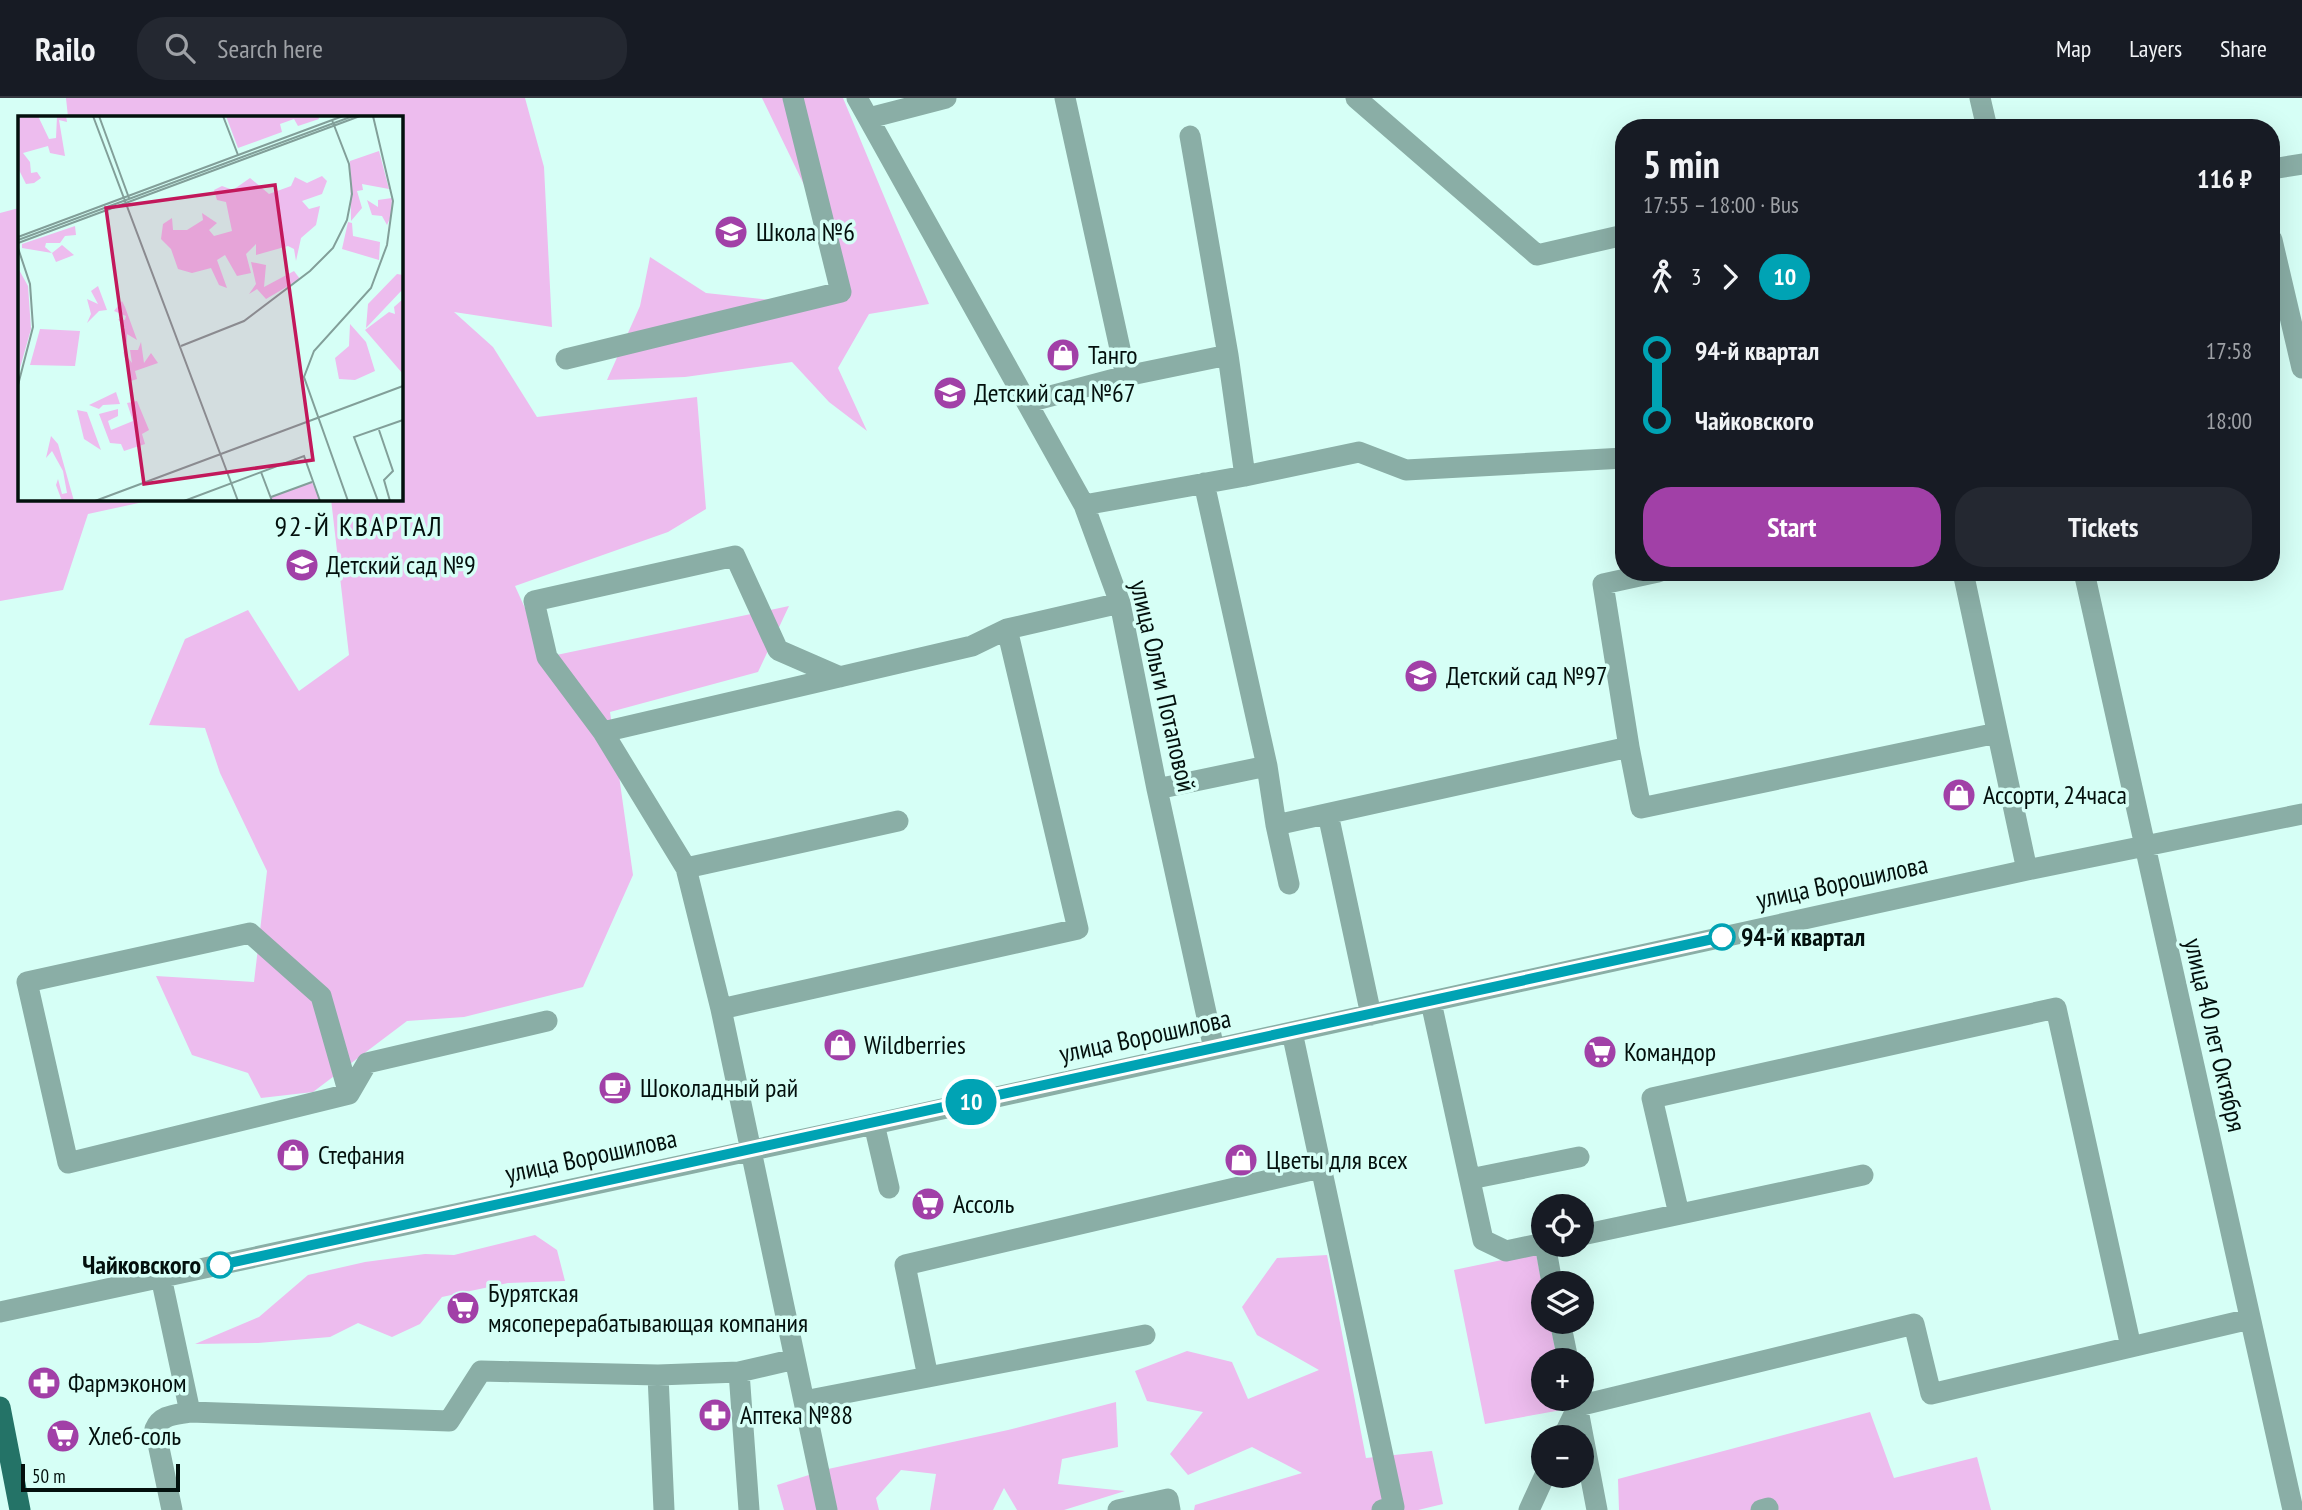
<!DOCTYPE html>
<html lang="en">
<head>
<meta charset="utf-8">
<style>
	:root { --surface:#171b24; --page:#242831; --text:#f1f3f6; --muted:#9ea1a6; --line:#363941; --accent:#a140a7 }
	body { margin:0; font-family:"PT Sans Narrow",sans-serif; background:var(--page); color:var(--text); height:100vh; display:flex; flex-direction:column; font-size:26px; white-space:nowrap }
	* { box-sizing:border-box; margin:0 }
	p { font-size:23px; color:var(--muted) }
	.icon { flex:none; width:38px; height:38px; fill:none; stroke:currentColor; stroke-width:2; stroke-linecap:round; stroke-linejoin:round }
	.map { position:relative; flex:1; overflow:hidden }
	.details { position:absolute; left:1615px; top:21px; width:665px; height:462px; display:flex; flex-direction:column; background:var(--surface); border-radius:28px; box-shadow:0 7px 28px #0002 }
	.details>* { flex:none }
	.badge { padding:0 14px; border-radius:23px; font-size:24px; line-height:46px }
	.buttons { position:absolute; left:1531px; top:1096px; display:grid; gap:14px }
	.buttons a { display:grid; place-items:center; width:63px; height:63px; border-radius:50%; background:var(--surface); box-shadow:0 7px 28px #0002; font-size:35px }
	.scale { position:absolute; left:21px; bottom:18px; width:159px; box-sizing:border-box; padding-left:7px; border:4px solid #03100d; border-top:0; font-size:19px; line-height:24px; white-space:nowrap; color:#03100d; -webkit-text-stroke:5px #d6fff6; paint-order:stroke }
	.map>.badge { position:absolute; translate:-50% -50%; box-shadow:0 0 0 4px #fff }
	.legs { display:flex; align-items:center; gap:10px; height:77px; padding:0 28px; font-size:23px }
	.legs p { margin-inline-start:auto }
	.summary { display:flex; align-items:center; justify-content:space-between; height:119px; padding:0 28px }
	h1 { font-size:38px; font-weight:800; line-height:52px }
	.button { display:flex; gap:14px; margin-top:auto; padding:14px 28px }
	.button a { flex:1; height:80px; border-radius:28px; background:var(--accent); color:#fff; font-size:28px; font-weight:800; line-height:80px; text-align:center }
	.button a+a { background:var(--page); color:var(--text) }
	ul { padding:0 28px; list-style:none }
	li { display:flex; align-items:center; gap:24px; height:70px; font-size:26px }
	li i { display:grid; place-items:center; width:10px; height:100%; margin:0 9px; background:currentColor }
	li i::after { content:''; width:18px; height:18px; margin:-9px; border:5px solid; border-radius:50%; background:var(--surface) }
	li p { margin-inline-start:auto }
	li:first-child i { background:linear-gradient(#0000 50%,currentColor 0) }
	li:last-child i { background:linear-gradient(currentColor 50%,#0000 0) }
	header { display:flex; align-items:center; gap:42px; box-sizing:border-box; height:98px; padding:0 35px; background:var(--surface); border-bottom:2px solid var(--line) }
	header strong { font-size:33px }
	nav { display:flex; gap:38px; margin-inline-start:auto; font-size:24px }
	.search { width:490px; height:63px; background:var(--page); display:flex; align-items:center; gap:18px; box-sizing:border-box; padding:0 24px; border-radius:28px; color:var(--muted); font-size:26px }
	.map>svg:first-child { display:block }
</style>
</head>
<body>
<header>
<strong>Railo</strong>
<div class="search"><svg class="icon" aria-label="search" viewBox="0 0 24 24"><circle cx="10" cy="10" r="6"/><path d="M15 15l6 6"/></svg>Search here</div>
<nav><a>Map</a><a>Layers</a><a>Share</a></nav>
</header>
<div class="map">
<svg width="2302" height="1412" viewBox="0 0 2302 1412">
	<rect width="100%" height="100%" fill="#d6fff6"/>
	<path fill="#edbcee" d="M66 0H525L544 69 552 229 454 214 493 249 537 319 697 299 706 411 668 434 515 488 547 559 789 508 758 574 610 614 633 777 583 889 464 919 407 923 313 994 261 1000 248 975 192 957 156 878 254 884 267 773 220 675 205 630 149 627 185 541 248 512 299 593 349 557 331 401H401V19H68Z
		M762 0H843L929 206 869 216 838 270 867 333 829 304 792 264 685 279 607 282 640 208 650 159 706 195 828 208 836 153Z
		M19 110V401H157L88 416 63 492 0 503V115Z
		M535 1137 557 1152 565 1183 508 1185 442 1199 420 1226 392 1239 358 1225 330 1239 258 1245 195 1246 259 1219 308 1177 365 1164 425 1156 454 1157Z
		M1536 1155 1543 1192 1544 1223H1550L1557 1262H1544V1300H1565L1567 1311 1485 1326 1454 1172Z
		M1327 1157 1366 1360 1432 1353 1443 1406 1418 1412H1194L1195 1407 1302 1375 1252 1349 1188 1377 1170 1356 1203 1314 1147 1303 1135 1273 1187 1253 1232 1264 1248 1301 1319 1272 1257 1237 1242 1209 1277 1160Z
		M1116 1304 1118 1349 1062 1361 1058 1386 1125 1393 1064 1412H1017L1004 1390 993 1412H930L936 1376 901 1372 876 1400 879 1412H784L777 1387 828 1371 1008 1332Z
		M1870 1314 1894 1380 1977 1359 1991 1412H1619L1618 1381Z"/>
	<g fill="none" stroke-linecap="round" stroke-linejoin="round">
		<path stroke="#8aaea6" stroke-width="21" d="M857 0 1084 407 1120 505 1157 691 1214 951
			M1065 0 1126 278
			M1356 0 1537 157 1624 137
			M1980 0 1987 30
			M869 20 946 0
			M2272 71 2302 66
			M2272 142 2302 270
			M1228 257 1245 378
			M566 261 841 194 793 0
			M1028 304 1126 278 1228 257 1190 38
			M1204 385 1267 668 1276 727 1289 786
			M1084 407 1245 378 1359 354 1406 372 1624 360
			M1963 474 2027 772
			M2084 474 2293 1412
			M603 634 972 548 1007 531 1120 505
			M1629 649 1603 486 1658 474
			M1157 691 1267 668
			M1328 716 1371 917
			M1276 727 1629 649 1641 710 1997 635
			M686 770 898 723
			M1431 904 1483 1142 1506 1153 1544 1145
			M721 911 1078 831 1007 531
			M1292 934 1394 1409 1382 1412
			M349 996 321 898 250 835 27 884 68 1065 349 996 367 965 547 923
			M874 1026 889 1090
			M1470 1081 1579 1059
			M1679 1116 1652 1000 2056 910 2131 1249
			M1582 1137 1863 1077
			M1545 1146 1552 1185
			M161 1179 190 1314 449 1323 481 1273 658 1277 739 1274 795 1261
			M0 1214 874 1026 2027 772 2302 716
			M1560 1223 1568 1262
			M739 1274 749 1412
			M658 1277 664 1412
			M928 1279 905 1167 1320 1070
			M804 1303 1145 1237
			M1577 1307 1597 1412
			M1563 1339 1578 1308 1914 1226 1931 1296 2250 1221
			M172 1412 155 1331C161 1316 177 1317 190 1314
			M827 1412 721 911 686 770 603 634 547 559 534 503 735 458 778 552 840 579
			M1118 1412 1168 1401 1170 1412
			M1529 1412 1545 1377
			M1761 1412 1768 1410"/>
		<path stroke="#247367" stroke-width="21" d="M0 1309 20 1412"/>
	</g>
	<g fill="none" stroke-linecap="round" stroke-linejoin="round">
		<defs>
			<path id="line-1" d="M220 1167 1722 839"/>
		</defs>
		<use href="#line-1" stroke="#fff" stroke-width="16"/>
		<use href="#line-1" stroke="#00a3b4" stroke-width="10"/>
	</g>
	<defs>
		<symbol id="school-disc" viewBox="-11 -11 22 22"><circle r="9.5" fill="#a140a7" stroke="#d6fff6"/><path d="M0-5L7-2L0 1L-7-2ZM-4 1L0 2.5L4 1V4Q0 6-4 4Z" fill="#fff"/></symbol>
		<symbol id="shop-disc" viewBox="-11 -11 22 22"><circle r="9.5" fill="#a140a7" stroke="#d6fff6"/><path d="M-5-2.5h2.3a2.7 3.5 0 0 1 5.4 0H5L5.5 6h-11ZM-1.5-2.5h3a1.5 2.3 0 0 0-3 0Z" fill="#fff"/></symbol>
		<symbol id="supermarket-disc" viewBox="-11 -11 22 22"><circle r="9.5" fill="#a140a7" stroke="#d6fff6"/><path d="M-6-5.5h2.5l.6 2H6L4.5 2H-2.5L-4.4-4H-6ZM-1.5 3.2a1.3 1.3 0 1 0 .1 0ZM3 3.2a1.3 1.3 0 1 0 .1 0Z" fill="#fff"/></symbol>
		<symbol id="cafe-disc" viewBox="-11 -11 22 22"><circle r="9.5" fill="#a140a7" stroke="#d6fff6"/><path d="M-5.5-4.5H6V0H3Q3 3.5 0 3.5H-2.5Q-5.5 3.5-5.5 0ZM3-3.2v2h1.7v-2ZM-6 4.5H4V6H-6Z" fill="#fff"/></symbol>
		<symbol id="pharmacy-disc" viewBox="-11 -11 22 22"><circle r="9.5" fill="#a140a7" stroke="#d6fff6"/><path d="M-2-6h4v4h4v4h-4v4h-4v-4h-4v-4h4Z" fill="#fff"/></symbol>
	</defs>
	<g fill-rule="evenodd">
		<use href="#school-disc" x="712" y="115" width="38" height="38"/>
		<use href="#shop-disc" x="1044" y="238" width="38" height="38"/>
		<use href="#school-disc" x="931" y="276" width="38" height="38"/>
		<use href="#school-disc" x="283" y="448" width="38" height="38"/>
		<use href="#school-disc" x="1402" y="559" width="38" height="38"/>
		<use href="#shop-disc" x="1940" y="678" width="38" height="38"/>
		<use href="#shop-disc" x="821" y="928" width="38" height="38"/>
		<use href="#supermarket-disc" x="1581" y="935" width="38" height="38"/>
		<use href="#cafe-disc" x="596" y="971" width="38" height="38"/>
		<use href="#shop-disc" x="274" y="1038" width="38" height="38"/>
		<use href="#shop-disc" x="1222" y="1043" width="38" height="38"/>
		<use href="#supermarket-disc" x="909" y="1087" width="38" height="38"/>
		<use href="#supermarket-disc" x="444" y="1191" width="38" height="38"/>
		<use href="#pharmacy-disc" x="25" y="1266" width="38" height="38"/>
		<use href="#pharmacy-disc" x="696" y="1298" width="38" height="38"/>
		<use href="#supermarket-disc" x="44" y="1319" width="38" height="38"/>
	</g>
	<g fill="#fff" stroke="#00a3b4" stroke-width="3.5">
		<circle cx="1722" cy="839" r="12"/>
		<circle cx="220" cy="1167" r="12"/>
	</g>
	<g text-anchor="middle" stroke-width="7" stroke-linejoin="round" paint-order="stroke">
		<g font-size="26" fill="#03100d" stroke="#d6fff6" text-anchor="start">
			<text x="756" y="143">Школа №6</text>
			<text x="1088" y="266">Танго</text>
			<text x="974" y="304">Детский сад №67</text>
			<text x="326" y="476">Детский сад №9</text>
			<text x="1446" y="587">Детский сад №97</text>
			<text x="1983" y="706">Ассорти, 24часа</text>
			<text x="864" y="956">Wildberries</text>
			<text x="1624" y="963">Командор</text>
			<text x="640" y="999">Шоколадный рай</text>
			<text x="318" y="1066">Стефания</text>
			<text x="1266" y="1071">Цветы для всех</text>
			<text x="953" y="1115">Ассоль</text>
			<text x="488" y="1204">Бурятская<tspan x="488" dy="30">мясоперерабатывающая компания</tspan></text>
			<text x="68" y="1294">Фармэконом</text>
			<text x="740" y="1326">Аптека №88</text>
			<text x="88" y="1347">Хлеб-соль</text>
		</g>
		<g font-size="26" fill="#03100d" stroke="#d6fff6">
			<text transform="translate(1163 588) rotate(77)" y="9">улица Ольги Потаповой</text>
			<text transform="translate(1842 784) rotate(-12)" y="9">улица Ворошилова</text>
			<text transform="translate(2215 937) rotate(77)" y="9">улица 40 лет Октября</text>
			<text transform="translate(1145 938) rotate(-12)" y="9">улица Ворошилова</text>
			<text transform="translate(591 1058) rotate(-12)" y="9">улица Ворошилова</text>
		</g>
		<g font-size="26" font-weight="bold" fill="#03100d" stroke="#d6fff6" text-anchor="start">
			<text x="1741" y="848">94-й квартал</text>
			<text x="201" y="1176" text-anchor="end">Чайковского</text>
		</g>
		<g font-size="28" letter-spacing="2" fill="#03100d" stroke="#d6fff6">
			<text x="359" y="438">92-Й КВАРТАЛ</text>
		</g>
	</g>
	<g transform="translate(18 18)">
		<rect width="385" height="385" fill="#d6fff6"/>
		<path d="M0 0H20L31 23 38 22 39 0H48L49 6 41 4 47 40 32 37 30 30 5 37 12 46 13 57 19 56 23 62 16 67 8 68 0 52ZM208 0H300L301 3 280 10 276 3 262 8 264 16 220 32ZM361 35 371 73 344 68 345 74 339 75 344 92 333 105 332 45ZM304 60 309 65 304 78 284 85 291 93 302 90 298 109 283 122 278 145 276 133 270 130 238 139V128L228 138 233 157 219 160 207 139 199 144 209 172 201 169 193 152 174 157 160 153 153 133 143 123 145 108 154 102 155 114H169L185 104 184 97 199 107 191 114 196 120 214 115 208 86 199 84 196 74 204 70 215 74 232 62 251 78 273 70 277 61 289 67ZM374 82 373 100 369 109 364 100 354 99 349 84 360 91V84ZM330 106 334 107 335 120 362 126 361 144 324 133ZM57 110 58 119 47 120 42 127H28L27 131 34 137 44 129 56 139 38 146 34 137 4 132V128ZM233 146 248 149 246 171 276 155 282 163 248 183 239 173 231 178 238 168ZM0 152 10 170 13 213 0 259ZM379 158 385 159V173L348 212 350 188ZM80 170 89 194 81 195 69 207 73 198 69 183 80 188 73 175ZM385 183V258L347 214 371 196 377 198 376 191ZM104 185 107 191 119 224 109 218V227L103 215 107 212 100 203 107 204 108 200 96 195ZM332 208 348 226 357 255 337 264 321 263 317 242 331 230ZM22 213 62 215 57 250 12 249ZM123 226 126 247 133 237 140 247 117 255 119 263 113 265 105 235 114 247 112 234H120ZM98 276 102 288 85 289 81 293 71 289ZM119 285 131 314 124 318 127 328 106 335 103 328 92 327 81 298 100 293V300L90 305 93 314 115 305 109 287ZM59 294 69 296 83 334 66 323ZM33 320 40 328 56 385H44L38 369 40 363 44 378 49 377 45 355 34 335 28 342ZM294 366 301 383 255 385 253 381Z" fill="#edbcee"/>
		<path fill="none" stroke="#829f99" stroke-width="2" d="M75 0 220 385M81 0 111 82M205 0 220 39M0 121 325 0M0 124 335 0M0 127 342 0M0 132 12 168 15 211 0 269M163 230 226 205 292 155 315 132 329 104 334 78 331 48 314 4M361 314 375 355 366 364 372 385M243 356 254 385M253 381 294 366M77 385 385 270M166 385 286 340 302 385M330 385 286 261 296 235 353 172 369 129 375 85 355 0M360 385 336 321 385 304"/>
		<path fill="#c2185b" fill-opacity="0.15" stroke="#c2185b" stroke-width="3.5" d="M257 69 295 344 126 368 88 92Z"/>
		<rect width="385" height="385" fill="none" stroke="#03100d" stroke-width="3.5"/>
	</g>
</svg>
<div class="buttons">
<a><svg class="icon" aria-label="locate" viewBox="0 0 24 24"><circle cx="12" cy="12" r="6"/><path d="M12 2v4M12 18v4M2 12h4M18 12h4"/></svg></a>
<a><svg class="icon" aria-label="layers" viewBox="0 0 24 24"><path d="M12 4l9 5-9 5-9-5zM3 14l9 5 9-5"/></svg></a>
<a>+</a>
<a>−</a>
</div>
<div class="scale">50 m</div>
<b class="badge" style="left:971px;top:1004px;background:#00a3b4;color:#fff">10</b>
<section class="details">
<div class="summary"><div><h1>5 min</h1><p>17:55 – 18:00 · Bus</p></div><b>116 ₽</b></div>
<div class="legs"><svg class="icon" aria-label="walk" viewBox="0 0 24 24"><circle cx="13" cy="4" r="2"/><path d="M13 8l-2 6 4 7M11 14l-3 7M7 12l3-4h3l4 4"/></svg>3<svg class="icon" aria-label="forward" viewBox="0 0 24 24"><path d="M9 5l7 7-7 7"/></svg><b class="badge" style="background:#00a3b4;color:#fff">10</b></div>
<ul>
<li><i style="color:#00a3b4"></i><b>94-й квартал</b><p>17:58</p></li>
<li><i style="color:#00a3b4"></i><b>Чайковского</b><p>18:00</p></li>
</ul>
<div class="button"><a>Start</a><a>Tickets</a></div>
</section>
</div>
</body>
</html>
